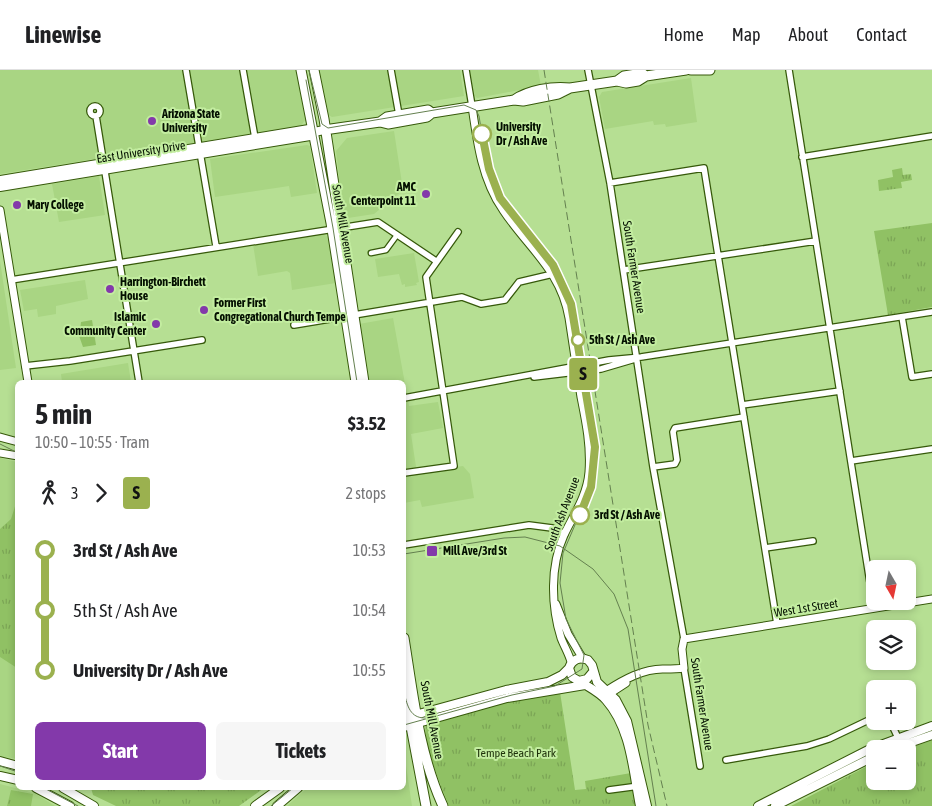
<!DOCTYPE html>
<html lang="en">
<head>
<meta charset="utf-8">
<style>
	:root { --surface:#fff; --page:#f6f6f6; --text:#202124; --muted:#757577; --line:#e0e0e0; --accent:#8339aa }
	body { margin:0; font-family:"Asap Condensed",sans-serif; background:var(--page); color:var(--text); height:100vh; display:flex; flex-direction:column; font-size:19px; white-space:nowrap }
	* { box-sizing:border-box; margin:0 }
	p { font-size:16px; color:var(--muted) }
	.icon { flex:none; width:28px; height:28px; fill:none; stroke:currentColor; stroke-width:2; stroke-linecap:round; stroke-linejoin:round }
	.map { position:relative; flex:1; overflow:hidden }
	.panel { position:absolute; left:15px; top:310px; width:391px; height:410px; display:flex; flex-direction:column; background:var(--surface); border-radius:8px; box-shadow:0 2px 8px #0003 }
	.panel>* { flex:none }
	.badge { padding:0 10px; border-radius:4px; font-size:18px; line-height:32px }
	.needle { width:32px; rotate:171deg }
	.buttons { position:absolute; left:866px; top:490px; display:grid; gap:10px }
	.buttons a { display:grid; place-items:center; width:50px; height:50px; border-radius:8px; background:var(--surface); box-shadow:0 2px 8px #0003; font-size:25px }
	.map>.badge { position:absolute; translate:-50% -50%; box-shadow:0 0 0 2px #fff }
	.legs { display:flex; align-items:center; gap:8px; height:55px; padding:0 20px; font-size:16px }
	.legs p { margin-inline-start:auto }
	.headline { display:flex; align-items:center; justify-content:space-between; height:85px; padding:0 20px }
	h1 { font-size:28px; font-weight:700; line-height:38px }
	.button { display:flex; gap:10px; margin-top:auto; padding:10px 20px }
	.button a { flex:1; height:58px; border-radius:8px; background:var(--accent); color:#fff; font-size:20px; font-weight:700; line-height:58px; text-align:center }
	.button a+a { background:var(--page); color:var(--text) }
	ul { padding:0 20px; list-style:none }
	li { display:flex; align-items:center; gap:18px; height:60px; font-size:19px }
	li i { display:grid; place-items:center; width:8px; height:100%; margin:0 6px; background:currentColor }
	li i::after { content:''; width:12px; height:12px; margin:-6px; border:4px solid; border-radius:50%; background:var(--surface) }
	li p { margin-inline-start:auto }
	li:first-child i { background:linear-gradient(#0000 50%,currentColor 0) }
	li:last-child i { background:linear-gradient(currentColor 50%,#0000 0) }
	header { display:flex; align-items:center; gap:30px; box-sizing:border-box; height:70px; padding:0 25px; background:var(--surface); border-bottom:1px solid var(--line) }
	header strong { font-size:24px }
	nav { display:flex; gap:28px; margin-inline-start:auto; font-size:18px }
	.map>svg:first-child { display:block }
</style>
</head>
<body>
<header>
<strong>Linewise</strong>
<nav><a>Home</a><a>Map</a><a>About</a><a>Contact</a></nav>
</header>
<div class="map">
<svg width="932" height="736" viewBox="0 0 932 736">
	<defs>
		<pattern id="park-tufts" width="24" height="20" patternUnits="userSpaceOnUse" patternTransform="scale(1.25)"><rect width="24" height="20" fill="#90c164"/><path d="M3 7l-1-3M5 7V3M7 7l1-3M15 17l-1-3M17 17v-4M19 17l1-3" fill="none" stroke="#7ba555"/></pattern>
	</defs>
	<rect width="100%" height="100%" fill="#b6df93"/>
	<path fill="#a9d583" d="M0 0H297L305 50 301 56 0 104Z
		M320 0H460L464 26 332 47 327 44Z
		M470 0H538L541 16 477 28 475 26Z
		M691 8 697 52 666 57 665 54 654 55 653 51 605 59 599 27 602 22Z
		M394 61 403 120 374 144 348 148 343 142 336 81 347 68Z
		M307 75 310 76 317 123 291 127 289 116 215 127 210 89Z
		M99 106 105 145 59 152 52 114Z
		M322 163 329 168 336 213 292 220 290 203 287 201 258 206 253 174Z
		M414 183 419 212 416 213 417 215 405 217V214L402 215 399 204 378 207 375 189Z
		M0 191 16 298 0 300Z
		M85 210 88 229 56 236V244L38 247 37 239 24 241 20 220Z
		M393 248 409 336 438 332 443 358 411 364 417 403 463 396 470 404 474 428 422 437 420 430 404 433V312H369L359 254Z
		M128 293 131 312H62L61 304Z
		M0 388 17 392V689L0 686Z
		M404 682 412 736H287L307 718H404Z
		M0 714 34 723 55 736H0Z"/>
	<path fill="#90c164" d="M92 250 96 275 83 277 77 260H80L81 252Z"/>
	<path fill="url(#park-tufts)" d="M902 98 903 105 911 104 912 110 901 112 902 118 879 121 878 110 893 107 892 100Z
		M932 153V237L888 245 874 161Z
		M17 430V598L0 587V459L11 449Z
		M560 622 575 720 586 719 585 711 631 703 638 736H449C443 721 421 669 426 654L506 631Z
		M932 670V736H791L875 692V711H908L907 679Z
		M91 718H264L239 736H116L93 725Z
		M11 720 33 724 31 736H7Z"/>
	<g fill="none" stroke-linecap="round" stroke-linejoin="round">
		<defs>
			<path id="pedestrian" d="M371 183 386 180 397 165"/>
			<path id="minor" d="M186 0 216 176
				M243 0 255 68
				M391 0 399 45
				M466 0 472 36
				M588 0 610 113 653 397 684 569
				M789 0 874 538
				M90 41a5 5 0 1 1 10 0a5 5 0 1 1-10 0Z
				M96 46 139 312
				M802 87 932 66
				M610 113 704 98 777 554
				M624 200 816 171
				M11 210 378 152 436 191
				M902 247 912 307 932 304
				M294 255 462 227 481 234 505 230 519 212 553 204
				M25 296 70 291 202 270
				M534 307 601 299 635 289
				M404 328 609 290 641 287 932 242
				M742 335 840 321
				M851 391 932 379
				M653 397 675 394 677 390 673 362 675 358 744 347
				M404 403 454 396 426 207 458 162
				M404 475 529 455 552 458 565 464
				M765 478 813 471
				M684 598 700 696
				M890 651 900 672
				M726 690 807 676 829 669 875 647
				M609 720 639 716"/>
			<path id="tertiary" d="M472 36C477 72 482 110 503 140 528 178 561 200 569 248 573 275 577 301 581 327 586 352 591 376 589 402 587 426 574 444 564 465 550 496 551 536 561 568 564 576 569 584 571 592
				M0 140 28 312
				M0 367 18 372
				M0 383 18 386
				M556 534 568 564 583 589
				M606 621C623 610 644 598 665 599 671 599 677 599 684 598L682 579 684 569 932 529
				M606 626 626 613"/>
			<path id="secondary" d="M0 110 309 59 314 62 324 60
				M0 117 310 66 314 62
				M592 603 587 609 579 611 572 607 569 598C572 590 579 586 588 590L592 595 597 612 616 630 627 651 647 736
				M581 612C590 618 599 622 606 630 631 658 633 701 640 736
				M404 648 506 620 548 612 562 605 569 598
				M404 657 507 628 585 615
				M892 679 932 665
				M0 691 18 696
				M0 706 18 710
				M36 718 70 736
				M63 718 94 736
				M255 736 280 718
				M277 736 298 718
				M758 736 870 679 932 656
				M775 736 875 686"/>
			<path id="primary" d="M301 0 331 153 356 312
				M314 0 324 49 364 312
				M691 0H710
				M617 11 624 6 642 3 646 6
				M514 30C529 20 552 16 570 18
				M380 52 387 47 428 40 432 43
				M324 60 380 52 388 54 427 47 432 43 514 30 523 31 558 24 570 18 617 11 626 13 638 11 646 6 686 0
				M404 568C413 624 419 684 443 736
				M404 606 408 641 426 736"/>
		</defs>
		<use href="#pedestrian" stroke="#36590a" stroke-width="7"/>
		<use href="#minor" stroke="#36590a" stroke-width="8"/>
		<use href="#tertiary" stroke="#36590a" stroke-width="9"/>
		<use href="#secondary" stroke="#36590a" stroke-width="10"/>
		<use href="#primary" stroke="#36590a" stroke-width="11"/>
		<use href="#pedestrian" stroke="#fff" stroke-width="4.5"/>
		<use href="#minor" stroke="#fff" stroke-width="5.5"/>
		<use href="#tertiary" stroke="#fff" stroke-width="7"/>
		<use href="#secondary" stroke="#fff" stroke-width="8"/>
		<use href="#primary" stroke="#fff" stroke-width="9"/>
		<path stroke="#64804f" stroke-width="1" d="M309 0 322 54 328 58 464 35 476 40 479 46 486 89 496 120 509 141 544 182 558 203 568 226 574 249 593 368 594 393 589 422 563 483 560 513 566 549 584 585 582 599 555 616 512 625 404 655
			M306 10 333 158 357 312
			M0 374 18 383
			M404 484 504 468 525 467 560 476 593 499 614 524 628 559 656 736
			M405 626C408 639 412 649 427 648
			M0 696 18 702
			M44 718 78 736
			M271 736 293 718"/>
		<path stroke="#64804f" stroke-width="1" stroke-dasharray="8 4" stroke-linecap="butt" d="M544 0 648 655 667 736"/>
	</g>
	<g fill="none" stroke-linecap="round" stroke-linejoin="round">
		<defs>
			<path id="line-1" d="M482 64 489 99 500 128 553 195 571 234 595 377 591 417 580 445"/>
		</defs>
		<use href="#line-1" stroke="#fff" stroke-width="11"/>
		<use href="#line-1" stroke="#9bb14f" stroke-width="8"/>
	</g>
	<g fill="#8339aa" stroke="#c3eda0" stroke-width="2">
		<circle cx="152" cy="51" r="5"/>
		<circle cx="426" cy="124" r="5"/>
		<circle cx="17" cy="135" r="5"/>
		<circle cx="110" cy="219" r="5"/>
		<circle cx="204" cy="240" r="5"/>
		<circle cx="156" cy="254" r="5"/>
		<rect x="426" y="475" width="12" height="12" rx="2.5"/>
	</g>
	<g fill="#fff" stroke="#9bb14f" stroke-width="2.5">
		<circle cx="482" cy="64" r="9"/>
		<circle cx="578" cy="270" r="6"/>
		<circle cx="580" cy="445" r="9"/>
	</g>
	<g text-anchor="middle" stroke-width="4" stroke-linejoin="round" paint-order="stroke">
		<g font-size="12" font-weight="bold" fill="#041000" stroke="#c3eda0" text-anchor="start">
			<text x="162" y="48">Arizona State<tspan x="162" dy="14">University</tspan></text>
			<text x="416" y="121" text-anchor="end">AMC<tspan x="416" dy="14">Centerpoint 11</tspan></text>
			<text x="27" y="139">Mary College</text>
			<text x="120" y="216">Harrington-Birchett<tspan x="120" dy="14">House</tspan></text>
			<text x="214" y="237">Former First<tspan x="214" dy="14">Congregational Church Tempe</tspan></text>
			<text x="146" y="251" text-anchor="end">Islamic<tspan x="146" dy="14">Community Center</tspan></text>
			<text x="443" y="485">Mill Ave/3rd St</text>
		</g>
		<g font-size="12" font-weight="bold" fill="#041000" stroke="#c3eda0" text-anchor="start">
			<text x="496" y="61">University<tspan x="496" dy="14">Dr / Ash Ave</tspan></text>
			<text x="589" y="274">5th St / Ash Ave</text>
			<text x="594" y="449">3rd St / Ash Ave</text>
		</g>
		<g font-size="12" fill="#041000" stroke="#c3eda0">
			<text transform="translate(141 82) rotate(-9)" y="4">East University Drive</text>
			<text transform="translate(343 154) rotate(80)" y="4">South Mill Avenue</text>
			<text transform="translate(634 197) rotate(81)" y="4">South Farmer Avenue</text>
			<text transform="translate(562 444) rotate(-69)" y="4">South Ash Avenue</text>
			<text transform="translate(806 538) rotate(-9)" y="4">West 1st Street</text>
			<text transform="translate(702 634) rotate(81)" y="4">South Farmer Avenue</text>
			<text transform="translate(432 650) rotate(79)" y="4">South Mill Avenue</text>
		</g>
		<g font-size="12" fill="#1e310a" stroke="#c3eda0">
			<text x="516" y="687">Tempe Beach Park</text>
		</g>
	</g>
</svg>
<div class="buttons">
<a><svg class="needle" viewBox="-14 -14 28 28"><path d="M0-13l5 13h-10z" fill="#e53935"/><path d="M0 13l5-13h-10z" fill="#757577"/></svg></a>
<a><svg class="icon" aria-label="layers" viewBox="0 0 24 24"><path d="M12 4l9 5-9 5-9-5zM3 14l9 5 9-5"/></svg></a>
<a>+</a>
<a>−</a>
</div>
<b class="badge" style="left:583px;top:304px;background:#9bb14f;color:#111">S</b>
<section class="panel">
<div class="headline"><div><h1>5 min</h1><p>10:50 – 10:55 · Tram</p></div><b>$3.52</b></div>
<div class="legs"><svg class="icon" aria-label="walk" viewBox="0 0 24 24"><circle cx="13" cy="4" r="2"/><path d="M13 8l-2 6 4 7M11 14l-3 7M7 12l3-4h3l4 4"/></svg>3<svg class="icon" aria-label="forward" viewBox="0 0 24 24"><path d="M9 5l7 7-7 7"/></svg><b class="badge" style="background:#9bb14f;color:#111">S</b><p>2 stops</p></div>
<ul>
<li><i style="color:#9bb14f"></i><b>3rd St / Ash Ave</b><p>10:53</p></li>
<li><i style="color:#9bb14f"></i><span>5th St / Ash Ave</span><p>10:54</p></li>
<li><i style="color:#9bb14f"></i><b>University Dr / Ash Ave</b><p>10:55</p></li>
</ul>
<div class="button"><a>Start</a><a>Tickets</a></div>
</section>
</div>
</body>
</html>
